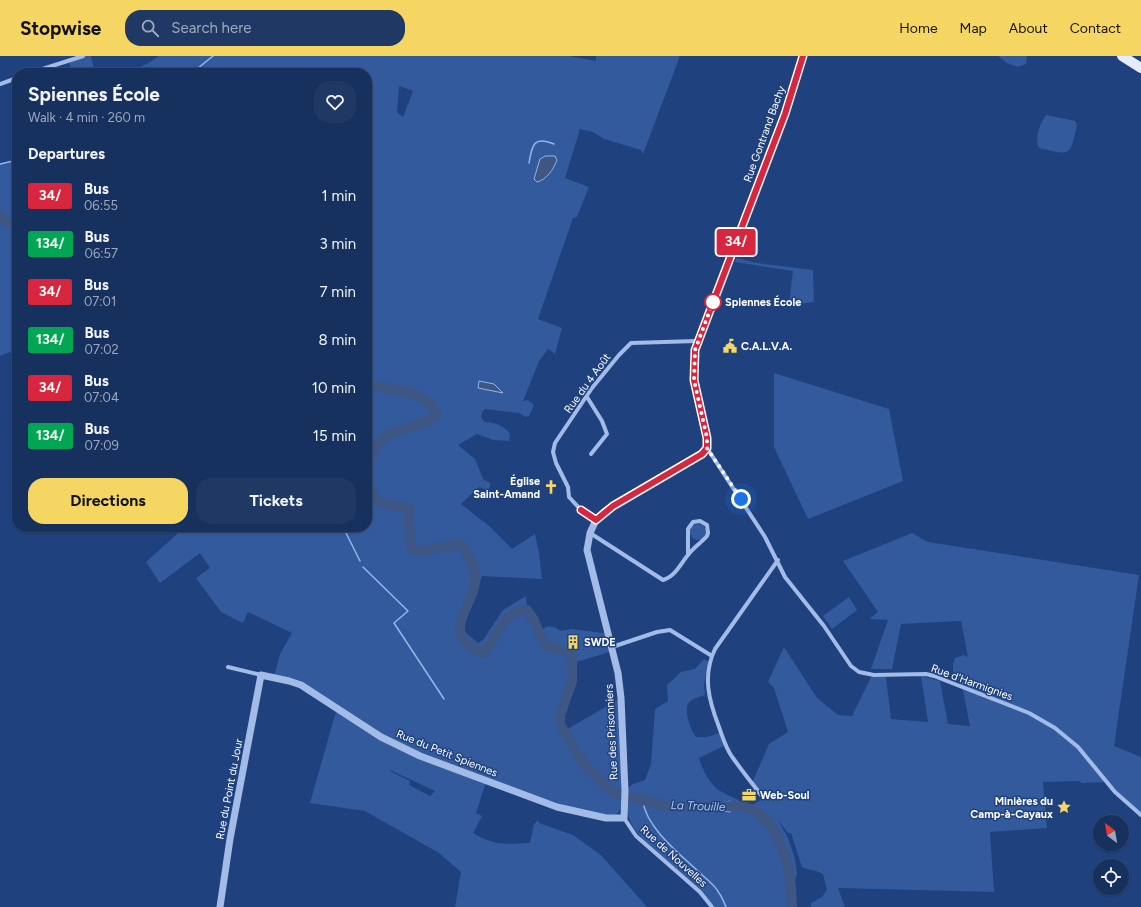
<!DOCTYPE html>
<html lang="en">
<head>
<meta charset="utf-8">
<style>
	:root { --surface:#17315e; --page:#203964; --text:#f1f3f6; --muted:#9ea9bc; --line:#364c73; --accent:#f5d662 }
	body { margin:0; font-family:Figtree,sans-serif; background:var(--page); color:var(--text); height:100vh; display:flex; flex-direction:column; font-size:15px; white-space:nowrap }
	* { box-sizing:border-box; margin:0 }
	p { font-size:13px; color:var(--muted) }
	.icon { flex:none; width:22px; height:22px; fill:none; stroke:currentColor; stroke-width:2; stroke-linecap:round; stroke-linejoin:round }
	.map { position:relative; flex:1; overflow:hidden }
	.sheet { position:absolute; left:12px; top:12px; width:360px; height:464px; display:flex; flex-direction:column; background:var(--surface); border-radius:16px; box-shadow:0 1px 3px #0004,0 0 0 1px var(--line) }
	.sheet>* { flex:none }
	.badge { padding:0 8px; border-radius:3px; font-size:14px; line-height:26px }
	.needle { width:26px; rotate:329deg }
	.buttons { position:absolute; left:1093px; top:759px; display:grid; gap:8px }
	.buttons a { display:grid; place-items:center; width:36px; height:36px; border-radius:50%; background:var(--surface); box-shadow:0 1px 3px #0004,0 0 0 1px var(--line); font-size:20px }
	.you { position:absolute; width:20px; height:20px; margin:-10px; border:3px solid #fff; border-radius:50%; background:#1a73e8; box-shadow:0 0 0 6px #1a73e833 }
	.map>.badge { position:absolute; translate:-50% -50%; box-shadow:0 0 0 2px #fff }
	h2 { padding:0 16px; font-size:15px; line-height:36px }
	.round { display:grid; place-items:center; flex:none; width:42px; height:42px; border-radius:16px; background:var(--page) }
	.overview { display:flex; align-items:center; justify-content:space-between; height:68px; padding:0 16px }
	h1 { font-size:19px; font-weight:700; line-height:30px }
	.action { display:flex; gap:8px; margin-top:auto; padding:8px 16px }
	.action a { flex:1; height:46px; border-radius:16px; background:var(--accent); color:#111; font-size:16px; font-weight:700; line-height:46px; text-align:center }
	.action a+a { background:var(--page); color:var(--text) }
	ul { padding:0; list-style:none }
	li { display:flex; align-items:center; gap:12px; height:48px; padding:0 16px }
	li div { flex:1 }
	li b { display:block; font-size:15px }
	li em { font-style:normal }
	li .badge { min-width:44px; font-weight:700; text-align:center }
	header { display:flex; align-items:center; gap:24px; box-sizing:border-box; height:56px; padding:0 20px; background:var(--accent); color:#111 }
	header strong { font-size:19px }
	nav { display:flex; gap:22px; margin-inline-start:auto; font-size:14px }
	.search { width:280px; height:36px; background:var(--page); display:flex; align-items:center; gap:10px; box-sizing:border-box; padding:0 14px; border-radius:16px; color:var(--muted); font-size:15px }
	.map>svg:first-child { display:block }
</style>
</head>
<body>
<header>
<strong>Stopwise</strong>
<div class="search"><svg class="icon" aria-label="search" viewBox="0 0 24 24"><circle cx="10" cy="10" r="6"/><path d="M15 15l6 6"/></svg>Search here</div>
<nav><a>Home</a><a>Map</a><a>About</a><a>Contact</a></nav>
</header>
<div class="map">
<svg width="1141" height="851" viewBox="0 0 1141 851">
	<rect width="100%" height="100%" fill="#1f417e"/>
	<path fill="#325a9c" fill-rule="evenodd" d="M82 0H91L95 17H73L68 4Z
		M159 0H569L596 5V0H680L643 98 641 94 604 83 593 76 580 73 565 122 589 131 577 161 573 162 538 263 562 272 555 298 548 293 539 305 523 345 528 344 534 349 529 360 525 361 519 357 485 353 482 356 481 362 485 366C494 366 505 370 510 378L509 385 493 384 477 378 458 389 475 403 483 423 490 427V431L487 434 479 431 461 448 489 470 512 493 535 478 539 497 542 523 482 520 464 570 465 576 478 587 483 584 503 554 526 540 527 554 534 564 539 577C545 569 552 568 560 575L572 573 603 577 608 576 613 595 573 607 572 625 560 660 564 675 621 642 625 734 633 728 645 724 651 708 655 653 668 645 667 629 681 616 695 613 704 603 708 605 704 629 705 639C699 641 692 642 688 648 684 654 691 676 696 681H707L719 677 724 690 699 702C702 713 710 730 722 736 735 743 736 741 748 752L763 742 752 727 769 688 788 676 774 632 768 626 784 591 817 642 838 659 852 660 871 621H886L891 663 928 666 921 620 940 625 948 668 970 670 962 630 953 616V608L955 602 964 599 968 601 961 565 901 568 892 613H871L888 564 869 563 878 556 843 505 912 477 928 486 1139 519 1114 690 1141 701V759L1107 726 1081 727 1080 725 1043 726 1047 772 990 776 994 836 838 832 845 851H811V847L822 841 827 834 823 818C816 814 809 814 802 811L791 777H788L778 764 788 782 795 803 797 817 792 839V851H712L642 785 643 783C633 773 628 764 626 749L622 750 618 757 606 762 486 726 476 757 482 760 473 777C495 790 506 788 530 787L534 768 538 764 539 767 573 779 601 799 647 851H455L461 816 439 797 365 755 310 747 337 652 309 633 274 621 280 598 292 577 248 556 243 567 221 556 196 522 210 512 200 497 160 527 146 506 185 471H367V17H125L149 7ZM399 30 413 35 403 61 397 56ZM544 100H555L557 104C553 114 547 123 537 126L541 101ZM390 714 435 735 430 740 409 729 410 725 390 715Z
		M998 0H1027L1026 8 1018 11 1007 7Z
		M1046 59 1075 65 1077 69C1070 102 1070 99 1039 92 1034 83 1040 67 1046 59Z
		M17 104V306L10 296 0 300V108Z
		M736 202 757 207 813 214 814 246 789 249 793 215 735 206Z
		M774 317 889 353 903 425 808 463 774 391Z
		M690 476a8 8 0 1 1 16 0a8 8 0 1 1-16 0Z
		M849 541 857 554 832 573 823 560Z"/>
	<path fill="#3d5683" stroke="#96b6e9" d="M545 100H555L557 104C553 114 547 123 537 126L534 123 540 103Z
		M479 325 494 328 503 337 478 332Z
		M730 745 732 750 730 756 713 754 711 750 714 748Z"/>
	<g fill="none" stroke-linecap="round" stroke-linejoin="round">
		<path stroke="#96b6e9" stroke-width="1.5" d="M192 17 213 0
			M529 107C532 88 534 80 554 88
			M0 108 17 104
			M343 471 360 505
			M363 511 408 555 394 567 444 643
			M570 597 573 588
			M643 745C646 772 681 799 700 817 706 823 715 829 719 837 722 841 724 846 726 851"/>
		<path stroke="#3d5683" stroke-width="10" d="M0 160 6 167 17 168
			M367 329C390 333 428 334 437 359 425 368 411 370 397 375 367 387 362 417 375 444L388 449 408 452 411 492 421 495 461 488C467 497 473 505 475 516 481 548 432 575 484 597 497 581 503 554 527 554L534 564 541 582 547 590 568 596 572 598V625L560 660V668L584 708 609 733 620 739 674 751 741 750C781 757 792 817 792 851"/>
		<path stroke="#a2bce7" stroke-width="4" d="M30 17 83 0
			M0 28 17 22
			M587 341 602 365 607 378 591 398
			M707 392 765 481 785 521 824 570 851 610 859 616 874 619 926 618 934 620 1029 657 1055 672 1078 691 1115 736 1141 759
			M596 464 581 454 569 441 568 431 556 407 553 396 555 387 592 332 619 299 631 287 697 285
			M590 477 663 524C675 521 681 507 688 499 693 492 701 487 707 480L708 477 707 469 700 465 693 466 688 473V498
			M612 591 657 576 670 574 712 600
			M228 611 261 619
			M761 739C752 727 742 715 733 702 726 693 723 682 719 671 709 645 702 620 715 593L778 504
			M624 762 636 780 700 836 712 851"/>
		<path stroke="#a2bce7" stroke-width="7" d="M220 851 230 783 261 619 289 625 301 629 381 681 420 700 557 751 606 762H624L625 735 621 642 618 617 587 494 590 477 596 464 605 455 702 398 707 392V382L694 324 695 294 785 58 803 0"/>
		<path stroke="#e4ecfd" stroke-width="10" d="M1122 0 1141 12"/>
	</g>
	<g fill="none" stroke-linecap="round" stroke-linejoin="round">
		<defs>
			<path id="line" d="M581 454 596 464 613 450 702 398 707 392V382L694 324 695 294 785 58 803 0"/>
		</defs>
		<use href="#line" stroke="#fff" stroke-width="9"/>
		<use href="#line" stroke="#d7263d" stroke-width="6"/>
		<path stroke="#fff" stroke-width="4" stroke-dasharray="0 7.2" d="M713 246 695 294 694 324 707 382V392L741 443"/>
	</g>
	<defs>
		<symbol id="civic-bare" viewBox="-9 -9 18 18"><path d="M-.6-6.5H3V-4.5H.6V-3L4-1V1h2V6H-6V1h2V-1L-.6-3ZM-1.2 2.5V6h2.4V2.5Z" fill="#f5d662" stroke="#1f417e" stroke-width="2.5" paint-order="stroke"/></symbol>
		<symbol id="church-bare" viewBox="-9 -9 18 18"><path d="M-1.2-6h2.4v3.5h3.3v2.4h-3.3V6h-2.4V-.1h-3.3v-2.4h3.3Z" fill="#f5d662" stroke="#1f417e" stroke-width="2.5" paint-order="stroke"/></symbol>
		<symbol id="building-bare" viewBox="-9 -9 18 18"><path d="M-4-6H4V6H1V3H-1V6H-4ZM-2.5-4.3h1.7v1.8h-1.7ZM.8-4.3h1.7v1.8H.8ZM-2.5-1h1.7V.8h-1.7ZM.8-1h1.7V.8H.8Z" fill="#f5d662" stroke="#1f417e" stroke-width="2.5" paint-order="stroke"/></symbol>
		<symbol id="office-bare" viewBox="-9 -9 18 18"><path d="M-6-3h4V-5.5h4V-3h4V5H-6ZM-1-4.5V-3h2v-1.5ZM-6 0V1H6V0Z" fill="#f5d662" stroke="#1f417e" stroke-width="2.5" paint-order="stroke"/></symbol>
		<symbol id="sight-bare" viewBox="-9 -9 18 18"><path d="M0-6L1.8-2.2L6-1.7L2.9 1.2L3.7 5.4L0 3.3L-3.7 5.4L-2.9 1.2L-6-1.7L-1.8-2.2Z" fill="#f5d662" stroke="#1f417e" stroke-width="2.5" paint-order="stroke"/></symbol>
	</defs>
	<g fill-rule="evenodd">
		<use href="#civic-bare" x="720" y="280" width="20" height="20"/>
		<use href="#church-bare" x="541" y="421" width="20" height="20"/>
		<use href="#building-bare" x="563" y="576" width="20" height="20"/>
		<use href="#office-bare" x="739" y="729" width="20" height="20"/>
		<use href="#sight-bare" x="1054" y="741" width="20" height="20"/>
	</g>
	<circle fill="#fff" stroke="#d7263d" stroke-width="2" cx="713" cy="246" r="8"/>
	<g text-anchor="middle" stroke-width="3" stroke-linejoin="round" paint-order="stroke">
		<g font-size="11" fill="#fff" stroke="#1f417e">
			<text transform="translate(764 78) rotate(-70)" y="4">Rue Gontrand Bachy</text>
			<text transform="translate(587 327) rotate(-54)" y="4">Rue du 4 Août</text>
			<text transform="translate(972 626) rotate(20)" y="4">Rue d'Harmignies</text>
			<text transform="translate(611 676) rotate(-93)" y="4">Rue des Prisonniers</text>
			<text transform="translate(447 697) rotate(22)" y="4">Rue du Petit Spiennes</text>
			<text transform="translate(229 733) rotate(-79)" y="4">Rue du Point du Jour</text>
			<text transform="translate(674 800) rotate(42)" y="4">Rue de Nouvelles</text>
		</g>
		<g font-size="11" font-weight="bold" fill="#fff" stroke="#1f417e" text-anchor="start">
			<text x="725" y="250">Spiennes École</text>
		</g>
		<g font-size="11" font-weight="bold" fill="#fff" stroke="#1f417e" text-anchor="start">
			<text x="741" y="294">C.A.L.V.A.</text>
			<text x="540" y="429" text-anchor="end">Église<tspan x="540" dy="13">Saint-Amand</tspan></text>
			<text x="584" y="590">SWDE</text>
			<text x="760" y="743">Web-Soul</text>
			<text x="1053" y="749" text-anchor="end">Minières du<tspan x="1053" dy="13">Camp-à-Cayaux</tspan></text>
		</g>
		<g font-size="12" font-style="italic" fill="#adc7ef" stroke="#1f417e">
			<text transform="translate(698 750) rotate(2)" y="4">La Trouille</text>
		</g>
	</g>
</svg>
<div class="buttons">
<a><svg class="needle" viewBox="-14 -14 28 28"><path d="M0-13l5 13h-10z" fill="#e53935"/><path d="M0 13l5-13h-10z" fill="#9ea9bc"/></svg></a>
<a><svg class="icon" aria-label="locate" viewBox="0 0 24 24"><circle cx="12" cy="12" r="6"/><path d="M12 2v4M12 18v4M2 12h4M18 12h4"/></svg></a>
</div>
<div class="you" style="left:741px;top:443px"></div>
<b class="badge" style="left:736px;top:186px;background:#d7263d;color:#fff">34/</b>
<section class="sheet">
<div class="overview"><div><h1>Spiennes École</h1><p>Walk · 4 min · 260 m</p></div><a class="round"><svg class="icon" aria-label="heart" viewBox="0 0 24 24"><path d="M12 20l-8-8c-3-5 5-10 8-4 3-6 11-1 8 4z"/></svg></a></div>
<h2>Departures</h2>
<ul>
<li><span class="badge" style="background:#d7263d;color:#fff">34/</span><div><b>Bus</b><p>06:55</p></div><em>1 min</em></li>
<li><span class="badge" style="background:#00a651;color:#fff">134/</span><div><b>Bus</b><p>06:57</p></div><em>3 min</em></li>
<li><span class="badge" style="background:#d7263d;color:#fff">34/</span><div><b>Bus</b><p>07:01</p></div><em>7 min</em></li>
<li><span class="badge" style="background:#00a651;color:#fff">134/</span><div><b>Bus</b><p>07:02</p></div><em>8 min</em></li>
<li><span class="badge" style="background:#d7263d;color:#fff">34/</span><div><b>Bus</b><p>07:04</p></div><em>10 min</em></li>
<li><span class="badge" style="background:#00a651;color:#fff">134/</span><div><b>Bus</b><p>07:09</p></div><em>15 min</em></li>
</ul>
<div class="action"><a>Directions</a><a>Tickets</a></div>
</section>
</div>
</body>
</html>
